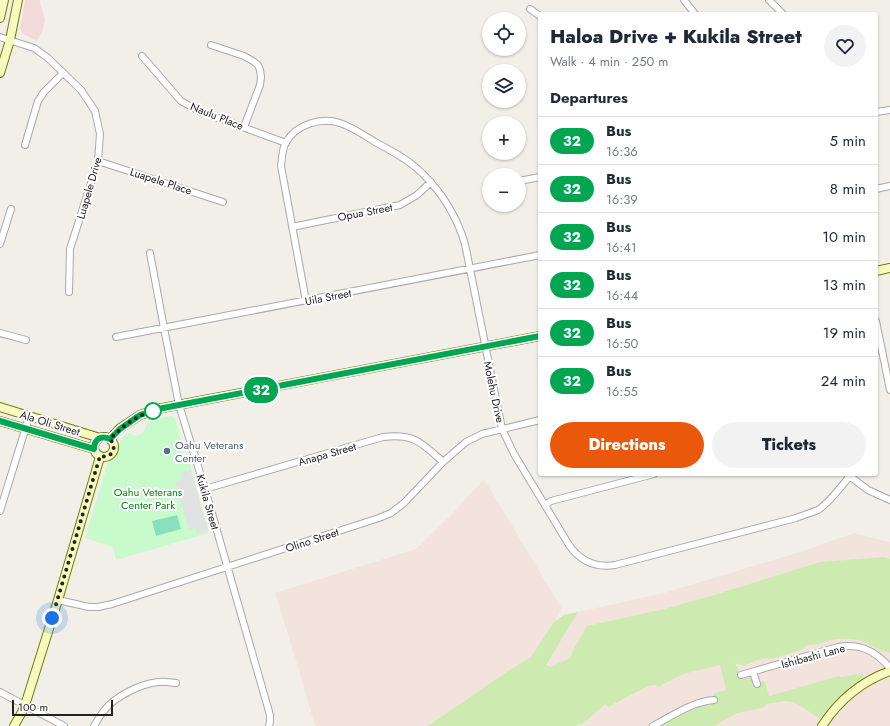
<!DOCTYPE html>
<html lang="en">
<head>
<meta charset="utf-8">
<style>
	:root { --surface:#fff; --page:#f2f2f3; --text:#1f2937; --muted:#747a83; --line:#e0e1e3; --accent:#ea580c }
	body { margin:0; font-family:Jost,sans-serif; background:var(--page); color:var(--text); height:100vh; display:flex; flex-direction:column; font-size:15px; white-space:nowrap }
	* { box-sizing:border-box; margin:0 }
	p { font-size:13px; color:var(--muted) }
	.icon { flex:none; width:22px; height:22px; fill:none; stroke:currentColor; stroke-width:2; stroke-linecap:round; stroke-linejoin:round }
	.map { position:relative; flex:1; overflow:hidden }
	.details { position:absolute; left:538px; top:12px; width:340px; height:464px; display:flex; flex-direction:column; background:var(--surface); border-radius:4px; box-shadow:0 1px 3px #0004 }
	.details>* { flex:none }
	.badge { padding:0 8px; border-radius:13px; font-size:14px; line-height:26px }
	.controls { position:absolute; left:482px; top:12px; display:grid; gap:8px }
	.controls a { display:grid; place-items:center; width:44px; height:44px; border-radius:50%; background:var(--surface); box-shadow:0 1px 3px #0004; font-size:20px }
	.scale { position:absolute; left:12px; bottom:10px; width:101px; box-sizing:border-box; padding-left:4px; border:2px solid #222; border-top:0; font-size:11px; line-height:14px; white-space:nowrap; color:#222; -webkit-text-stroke:3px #fff; paint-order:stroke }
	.you { position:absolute; width:20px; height:20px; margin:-10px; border:3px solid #fff; border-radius:50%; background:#1a73e8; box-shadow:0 0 0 6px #1a73e833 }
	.map>.badge { position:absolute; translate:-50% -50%; box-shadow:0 0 0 2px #fff }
	h2 { padding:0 12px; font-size:15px; line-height:36px }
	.round { display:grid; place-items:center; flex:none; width:42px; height:42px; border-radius:21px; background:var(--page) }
	.head { display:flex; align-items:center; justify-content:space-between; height:68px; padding:0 12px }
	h1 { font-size:19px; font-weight:800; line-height:30px }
	.primary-button { display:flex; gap:8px; margin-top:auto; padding:8px 12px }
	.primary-button a { flex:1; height:46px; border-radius:24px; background:var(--accent); color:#fff; font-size:16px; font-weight:800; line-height:46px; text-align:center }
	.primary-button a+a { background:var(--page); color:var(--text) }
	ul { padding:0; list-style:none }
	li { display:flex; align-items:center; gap:12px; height:48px; padding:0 12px; border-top:1px solid var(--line) }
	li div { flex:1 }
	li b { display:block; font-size:15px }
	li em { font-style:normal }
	li .badge { min-width:44px; font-weight:700; text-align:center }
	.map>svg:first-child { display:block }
</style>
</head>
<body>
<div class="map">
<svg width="890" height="726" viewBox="0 0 890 726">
	<rect width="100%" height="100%" fill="#f2efe9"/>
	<path fill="#f2dad9" d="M25 0H40V3L45 19 43 29 37 41 23 34 20 29Z"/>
	<path fill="#f3e3dd" d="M484 479 562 609 555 621 564 615 664 593 800 552 854 533 890 542V726H315L296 660 275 593 416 549 452 514Z"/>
	<path fill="#cdebb0" d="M884 557 890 559V653L880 650 860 640 848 639H839L830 640 819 644 807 645 801 650 772 659 766 658 757 660 744 666 735 663 741 675 753 672 757 683 765 681 769 696 839 676 841 677 863 673 864 678C847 689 832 702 820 719L799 705 793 702 786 701 766 704 763 708 737 713 714 726H653L692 705 713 700 714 693 726 690 720 665 683 674 658 687 656 685 648 686 608 707 605 704 584 723 576 725 577 726H428L508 671 531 657 554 622 564 615 578 612 546 665 551 667 570 658 575 647 587 626 664 609 711 596 820 562Z"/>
	<path fill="#c8facc" d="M172 416 175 419 181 440 179 441 183 455 187 454 209 533 116 560 113 547 85 538 108 462 116 455 120 442 123 437 129 433 136 436 143 433 148 422 166 417Z"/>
	<path fill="#88e0be" d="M177 515 181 529 156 536 152 521Z"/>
	<path fill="#e2e2e2" d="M190 470 208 531 197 534 195 528 189 530 175 482 183 479 181 472Z"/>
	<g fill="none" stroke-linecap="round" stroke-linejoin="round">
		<defs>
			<path id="street" d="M684 0 695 14
				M769 0 783 14
				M530 9 540 16
				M0 37 34 48 48 58 81 90 95 111 100 134 98 161 70 249 69 292
				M211 45 244 56 253 61 258 65 260 70 261 77 260 85 244 127
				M142 56 181 101 199 111 286 143
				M876 112 890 110
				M25 145 38 101 44 92 63 73
				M98 161 223 202
				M519 181 540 177
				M876 189 890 186
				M292 227 400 205 417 195 431 182
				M0 244 11 209
				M150 253 164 328 179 405 205 489 270 715V722L269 726
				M306 301 281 166C282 158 282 149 286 142 297 124 321 117 340 123 352 127 364 135 375 142 392 151 409 160 423 174 443 194 457 217 465 244L502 429 514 454 569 545C580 561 595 568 615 565L796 518C803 515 811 513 818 510 830 502 840 488 849 477
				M876 321 890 390
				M0 333 26 340
				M116 337 540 255
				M847 474 868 490 890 500
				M205 489 383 437C414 433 422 443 443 462
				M545 505 551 501 654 474
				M0 511 29 417
				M58 600 89 607H98L112 604 379 518 391 513 404 503 443 462 466 442 482 434 540 420
				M753 672 757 684
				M741 675 838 647C860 643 876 651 890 668
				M0 692 64 726
				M94 726C98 719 103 711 109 705 122 693 148 680 167 682 170 682 173 683 176 683
				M653 726C672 716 691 702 714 700"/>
			<path id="secondary" d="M0 18 4 0
				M0 73 10 40 18 0
				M876 271 890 268
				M0 407 100 438
				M0 421 94 449
				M94 447a10 10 0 1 1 20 0a10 10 0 1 1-20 0Z
				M110 439 119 429 140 415 157 409 540 336
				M14 726 22 712 27 699 58 600 100 457
				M822 726C839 700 860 682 890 671"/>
		</defs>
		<use href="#street" stroke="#a9a9a9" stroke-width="8"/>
		<use href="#secondary" stroke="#707d05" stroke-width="10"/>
		<use href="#street" stroke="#fff" stroke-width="6"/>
		<use href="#secondary" stroke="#f7fabf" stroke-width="8"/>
	</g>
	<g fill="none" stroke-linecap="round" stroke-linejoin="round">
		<defs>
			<path id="line" d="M0 421 94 449C94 439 101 435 110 439L120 429 140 415 158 409 540 336"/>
		</defs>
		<use href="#line" stroke="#fff" stroke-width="9"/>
		<use href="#line" stroke="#00a651" stroke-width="6"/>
		<path stroke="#222" stroke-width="4" stroke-dasharray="0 7.2" d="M52 618 100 456C112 459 118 448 110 439 123 426 135 416 153 411"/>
	</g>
	<circle fill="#fff" stroke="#00a651" stroke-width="2" cx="153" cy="411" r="8"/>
	<circle fill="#5c6f8a" stroke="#fff" stroke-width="1.5" cx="167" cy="451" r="4"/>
	<g text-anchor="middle" stroke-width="4" stroke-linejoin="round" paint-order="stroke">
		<g font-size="11" fill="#222" stroke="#fff">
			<text transform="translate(217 116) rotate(22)" y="4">Naulu Place</text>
			<text transform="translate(161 181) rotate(18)" y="4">Luapele Place</text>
			<text transform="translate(89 188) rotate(-74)" y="4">Luapele Drive</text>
			<text transform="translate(365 212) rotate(-11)" y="4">Opua Street</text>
			<text transform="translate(328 297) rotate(-11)" y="4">Uila Street</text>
			<text transform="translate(494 392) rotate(78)" y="4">Molehu Drive</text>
			<text transform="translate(50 423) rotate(17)" y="4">Ala Oli Street</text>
			<text transform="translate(327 454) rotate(-16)" y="4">Anapa Street</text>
			<text transform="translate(208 502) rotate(74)" y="4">Kukila Street</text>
			<text transform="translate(312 540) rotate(-18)" y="4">Olino Street</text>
			<text transform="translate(813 656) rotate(-15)" y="4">Ishibashi Lane</text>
		</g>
		<g font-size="11" fill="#4e5e75" stroke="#fff" text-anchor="start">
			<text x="175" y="449">Oahu Veterans<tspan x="175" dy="13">Center</tspan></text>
		</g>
		<g font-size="11" fill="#0c8416" stroke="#fff">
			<text x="148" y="496">Oahu Veterans<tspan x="148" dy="13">Center Park</tspan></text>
		</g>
	</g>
</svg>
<div class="controls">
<a><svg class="icon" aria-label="locate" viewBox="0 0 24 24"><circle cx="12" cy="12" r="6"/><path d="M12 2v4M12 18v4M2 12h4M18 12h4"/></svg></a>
<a><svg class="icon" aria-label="layers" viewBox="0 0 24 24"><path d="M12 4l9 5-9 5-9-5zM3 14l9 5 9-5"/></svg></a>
<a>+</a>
<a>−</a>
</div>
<div class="scale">100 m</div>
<div class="you" style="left:52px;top:618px"></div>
<b class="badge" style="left:261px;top:390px;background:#00a651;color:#fff">32</b>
<section class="details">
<div class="head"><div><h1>Haloa Drive + Kukila Street</h1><p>Walk · 4 min · 250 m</p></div><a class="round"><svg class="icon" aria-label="heart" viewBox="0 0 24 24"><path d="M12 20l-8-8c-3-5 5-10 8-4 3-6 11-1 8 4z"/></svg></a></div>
<h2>Departures</h2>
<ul>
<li><span class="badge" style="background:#00a651;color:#fff">32</span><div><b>Bus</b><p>16:36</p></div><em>5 min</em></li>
<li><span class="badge" style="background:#00a651;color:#fff">32</span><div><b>Bus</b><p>16:39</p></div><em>8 min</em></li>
<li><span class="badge" style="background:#00a651;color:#fff">32</span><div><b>Bus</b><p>16:41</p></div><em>10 min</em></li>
<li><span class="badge" style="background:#00a651;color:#fff">32</span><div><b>Bus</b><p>16:44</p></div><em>13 min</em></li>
<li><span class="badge" style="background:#00a651;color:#fff">32</span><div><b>Bus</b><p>16:50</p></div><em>19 min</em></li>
<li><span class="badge" style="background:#00a651;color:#fff">32</span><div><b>Bus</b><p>16:55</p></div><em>24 min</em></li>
</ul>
<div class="primary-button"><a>Directions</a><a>Tickets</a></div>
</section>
</div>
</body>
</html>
